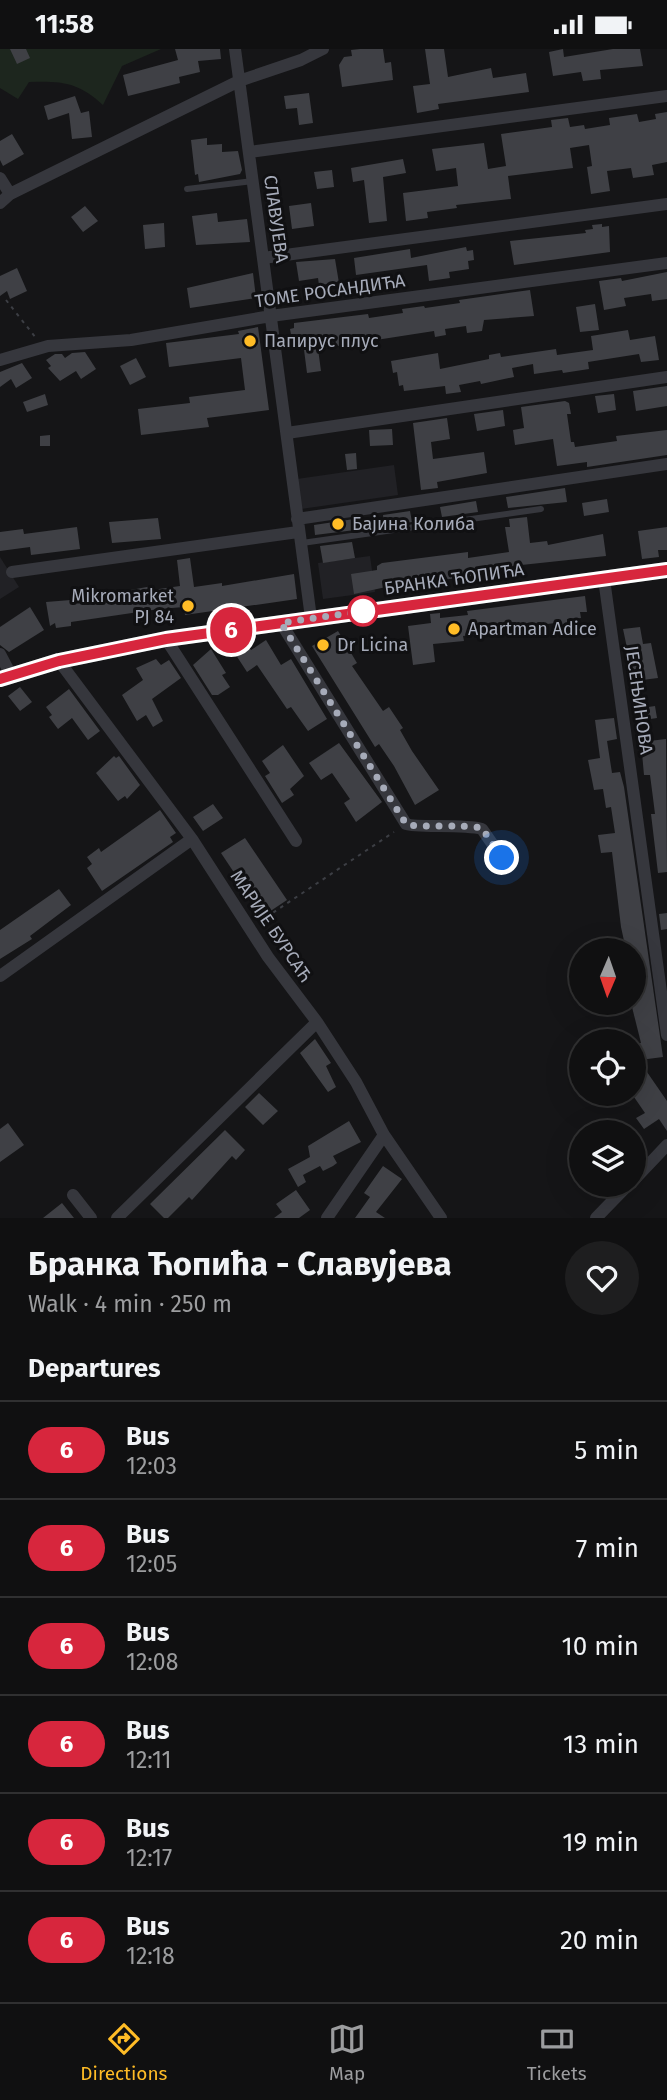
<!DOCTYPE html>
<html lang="en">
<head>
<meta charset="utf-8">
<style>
	:root { --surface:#101011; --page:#1e1e1f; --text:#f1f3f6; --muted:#9c9d9f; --line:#303031; --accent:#ffbc26 }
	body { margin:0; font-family:"Fira Sans",sans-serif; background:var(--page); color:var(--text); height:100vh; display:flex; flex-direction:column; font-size:26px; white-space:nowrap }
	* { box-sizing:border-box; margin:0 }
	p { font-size:23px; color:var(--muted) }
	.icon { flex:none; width:38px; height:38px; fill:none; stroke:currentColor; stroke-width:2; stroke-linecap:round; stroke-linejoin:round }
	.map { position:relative; height:1169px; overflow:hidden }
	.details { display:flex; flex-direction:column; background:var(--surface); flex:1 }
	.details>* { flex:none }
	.badge { padding:0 14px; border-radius:23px; font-size:24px; line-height:46px }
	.needle { width:46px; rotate:182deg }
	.controls { position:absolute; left:569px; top:889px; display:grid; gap:14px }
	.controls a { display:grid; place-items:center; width:77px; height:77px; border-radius:50%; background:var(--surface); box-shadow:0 7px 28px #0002,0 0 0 2px var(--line); font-size:35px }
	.you { position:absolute; width:35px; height:35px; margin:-18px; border:5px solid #fff; border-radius:50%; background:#1a73e8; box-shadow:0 0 0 10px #1a73e833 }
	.map>.badge { position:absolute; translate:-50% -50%; box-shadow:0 0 0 4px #fff }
	h2 { padding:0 28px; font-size:26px; line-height:63px }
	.round { display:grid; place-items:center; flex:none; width:74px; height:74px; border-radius:37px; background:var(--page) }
	.headline { display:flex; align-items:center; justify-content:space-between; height:119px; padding:0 28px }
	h1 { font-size:33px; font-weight:700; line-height:52px }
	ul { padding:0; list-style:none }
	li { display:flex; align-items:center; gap:21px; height:98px; padding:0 28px; border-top:2px solid var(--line) }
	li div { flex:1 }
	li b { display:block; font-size:26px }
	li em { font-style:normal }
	li .badge { min-width:77px; font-weight:700; text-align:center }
	.status { display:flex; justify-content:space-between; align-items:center; height:49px; padding:0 35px; background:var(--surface); direction:ltr }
	.status svg { height:19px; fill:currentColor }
	.tab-bar { display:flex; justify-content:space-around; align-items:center; height:98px; border-top:2px solid var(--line); background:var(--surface); font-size:19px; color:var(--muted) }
	.tab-bar a { display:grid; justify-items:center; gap:4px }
	.tab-bar .current { color:var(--accent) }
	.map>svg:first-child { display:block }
</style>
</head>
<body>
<div class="status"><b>11:58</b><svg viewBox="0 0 49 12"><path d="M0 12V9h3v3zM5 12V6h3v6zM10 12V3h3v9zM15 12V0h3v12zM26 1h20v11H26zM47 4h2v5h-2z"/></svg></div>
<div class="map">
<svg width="667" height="1169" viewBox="0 0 667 1169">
	<rect width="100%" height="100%" fill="#151517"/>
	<path fill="#212125" d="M394 416 398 446 301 460 297 430Z
		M370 507 375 543 323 550 318 514Z
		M0 508 19 538 0 550Z"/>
	<path fill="#1d261e" d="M0 0H161L122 17 103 56C78 33 62 32 29 33L18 50 0 39Z"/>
	<path fill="#3f4045" d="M10 0H26L30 9 17 15Z
		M175 0H220L221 10 198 12 200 23 179 28 180 34 128 47 123 26 178 11Z
		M360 0H383L385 14 391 13 393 31 342 38 339 16 344 8 352 7 351 1Z
		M425 0H444L448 28 491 19 493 29 526 24 529 43 438 55 439 60 417 64 413 37 430 35Z
		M563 0 564 8 613 0H640L643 17 600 21 601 30 583 32 581 23 553 27 549 3Z
		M309 44 313 74 299 76 297 59 286 60 284 47Z
		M75 47 81 64 89 62 92 88 72 90 69 64 48 71 44 57Z
		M667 63V113L652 116 654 126 633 129 631 119 607 122 610 142 591 145 587 118 592 117 589 96 570 99 573 119 508 127 511 150 456 156 457 159 427 163 428 169 406 172 403 144 458 137 456 119 436 122 432 100 484 94 488 120 506 117 501 85 552 78 551 71 568 69 570 78 584 76 585 80 610 76 609 69 637 65 639 73 656 70 655 65Z
		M12 85 24 105 3 117 0 111V92Z
		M207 89V96L222 95V103L238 102 242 121 240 125 199 133 198 125 195 126 191 91Z
		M403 110 406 124 383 128 387 172 369 174 364 131 353 133 351 119Z
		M332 121 334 138 317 140 314 123Z
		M311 154 314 177 292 180 289 157Z
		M85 157 98 172 83 183 71 168Z
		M217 164 218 173 247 170 250 193 196 196 192 167Z
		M164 174 165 198 145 200 143 176Z
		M602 175V178L609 177 610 203 514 216 510 192 586 184 585 181 593 180 592 176Z
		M466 198 467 202 473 201 474 211 468 212 469 220 449 223 450 229 429 232 427 216 356 226 354 209 410 200 411 209Z
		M335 210 339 234 319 236 318 229 299 232 296 213Z
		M17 219 27 242 10 250 7 242 0 247V227Z
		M667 223V250L652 252 651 245 624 249 626 257 604 261 599 232 621 229 622 232Z
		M253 224 256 249 190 259 187 239Z
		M530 241 534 267 484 271 482 282 467 284 466 277 445 280 446 286 435 288 434 282 318 300 321 322 307 324 303 293 301 289 292 291 290 280 294 279V274L368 265 369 269 403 264 402 260 424 257 425 259 460 254 459 251Z
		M595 255 599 281 580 283 576 258Z
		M258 278 269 361 207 369 209 378 141 386 138 360 190 354 189 348 245 341 241 309 169 318 166 294 239 285 238 282Z
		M628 281 630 291 655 287 659 311 641 313 639 305 588 313 589 320 563 324 562 321 534 325 533 315 512 319 514 328 481 335 480 332 459 336 461 343 446 345 445 337 404 342 403 336 399 337 397 323 393 324 391 312 438 304 440 320 489 310V306L500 304 501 308 556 300 557 306 593 301 591 287Z
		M85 303 96 320 81 330 76 322 60 332 48 319 51 317 46 311 55 305H62L65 309 72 304Z
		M136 309 146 328 130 336 120 317Z
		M22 314 32 329 16 339 11 330 0 338V323Z
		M667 337V357L636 362 633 342Z
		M45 345 48 356 27 363 23 353Z
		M614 345 616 361 598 364 595 347Z
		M565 352 569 354 571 365H567L571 393H574L575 398 617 392 616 387 667 381V406L587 418V413L557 417 553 390 515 396 513 381 524 379 521 358Z
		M503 361 505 377 477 382 474 365Z
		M447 369 450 390 431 393 433 410 484 403 487 424 437 433 438 439 421 441 413 374Z
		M392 380 393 396 370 397 369 381Z
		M50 386V397H40V387Z
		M356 404 357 420 347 421 345 405Z
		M565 439 567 453 508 459 506 448Z
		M607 450 609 463 584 467 582 454Z
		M476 452 478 463 442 468 440 458Z
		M410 462 412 473 384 477 383 466Z
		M527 468 530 494 547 492 548 496 603 485 606 507 512 517 514 525 486 529 485 525 400 537V535L354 545 351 525 377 521V517L382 514 468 503V509L509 503 505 478H510L509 470Z
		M158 469 161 490 112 494 109 473Z
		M361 469 363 480 315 486 314 476Z
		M77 478 80 500 31 506 30 498 0 502V483L23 480 24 485Z
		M667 478V501H658L659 508 642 510 638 482Z
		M352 493 355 509 323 514 320 497Z
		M190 509 194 538 222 534V537L294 525 297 550 185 566 184 558 159 560 71 573V577L56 579 55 574 50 577 46 553 83 550 152 537V541L180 537 177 511Z
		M585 547 587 563H580L581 569 567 570V577L555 578V574L532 577V584L518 585V581L463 587 464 592 433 595 435 613 413 616 408 577 431 574 430 565 440 564V569L468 566 467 562Z
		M30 558 44 581 9 603 0 596V578Z
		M640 578 643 595 651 594 658 629 634 632 623 580Z
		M338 582 357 614 352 617 383 662 389 658 403 679 400 681 412 702 439 741 415 756 394 717 379 695 375 698 312 597Z
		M266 591 281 616 291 610 327 670 308 682 291 658 287 660 257 616 247 623 234 603 246 594 251 601Z
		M211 600 226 624 222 626 230 638 218 646H212L193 616Z
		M156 610 161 616 169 611 181 629 152 650 163 672 153 678 146 666 137 672 122 646 143 631 136 619Z
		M20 638 32 653 20 662 8 647Z
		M69 640 100 682 88 691 72 669 58 680 49 668 52 666 46 658Z
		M655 657 657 669 637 672 635 660Z
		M614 669 617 690 607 692 612 724 620 723 624 738 663 1008 640 1011 637 995 641 994 631 954 634 901H626L621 878 612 803 601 804 598 786 615 784 611 758 606 759 603 740 594 741 588 711 600 709 595 671Z
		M666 690 667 823 658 824 651 765H655L653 749 650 726H644L641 693Z
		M339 694 382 753 356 773 344 754 350 750 332 724 321 731 309 714Z
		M283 696 304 727 290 740 294 746 282 754 265 727 270 724 262 712Z
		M114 707 116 709 119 707 140 736 127 750 125 747 118 752 96 724Z
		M213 755 223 769 203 782 193 768Z
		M160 761 176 784 170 788 173 793 102 842 87 819 92 815 87 808 99 799 101 803Z
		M245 789 287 851 263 867 221 804Z
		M59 840 71 856 30 887 32 890 0 910V881Z
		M667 864V880L661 881 659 865Z
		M315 990 331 1014 326 1017 336 1038 328 1043 300 1004Z
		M647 1023 667 1052V1082L659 1070 644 1080 636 1069 645 1064 634 1048V1033Z
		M259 1044 278 1062 263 1076 245 1058Z
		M349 1072 361 1093 333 1107 337 1114 333 1117 323 1122 320 1117 303 1126 306 1133 298 1138 288 1120 310 1108 308 1097Z
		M8 1074 24 1096 0 1113V1080Z
		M225 1081 245 1101 236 1111 232 1107 192 1151 189 1148 168 1169H164L150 1155Z
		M383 1117 402 1130 376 1163 385 1169H355L370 1148 364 1144Z
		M296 1141 310 1161 299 1169H274L282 1163 276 1155Z
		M62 1154 74 1169H43Z"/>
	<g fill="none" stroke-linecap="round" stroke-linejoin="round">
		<path stroke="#3c3e44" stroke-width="2" stroke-dasharray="3.5 5" stroke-linecap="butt" d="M6 251 36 289
			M259 873 394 783"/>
		<path stroke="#36373d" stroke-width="6" d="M187 140 253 132
			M302 494 541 460"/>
		<path stroke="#36373d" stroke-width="12" d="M235 0 311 569
			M249 103 667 47
			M0 129 10 145
			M0 154 10 145 239 32 301 11 323 0
			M263 209 667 155
			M0 311 48 297 131 291 271 267 667 214
			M287 384 667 328
			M297 470 667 415
			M12 523 298 483
			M604 530 667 986
			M281 574 406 775C416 779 463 775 482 780L502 809
			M166 590 296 792
			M0 605 11 626
			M59 612 192 790 268 908 317 973 356 1033 384 1086 441 1169
			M0 927 192 790
			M634 1131 667 1096
			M73 1146 91 1169
			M117 1169 317 973
			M327 1169 384 1086
			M596 1169 628 1136"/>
		<path stroke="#36373d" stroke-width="16" d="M0 630 59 612 166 590 667 521"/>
	</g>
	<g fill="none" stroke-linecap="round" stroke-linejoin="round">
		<defs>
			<path id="line" d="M0 630 59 612 166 590 667 521"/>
		</defs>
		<use href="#line" stroke="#fff" stroke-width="16"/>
		<use href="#line" stroke="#d7263d" stroke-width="10"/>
		<path stroke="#a6abb9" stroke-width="7" stroke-dasharray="0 12.6" d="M363 562 281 574 406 775C415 779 464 775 482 779L502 809"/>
	</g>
	<g fill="#ffbc26" stroke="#101012" stroke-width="2.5">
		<circle cx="250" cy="292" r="7"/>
		<circle cx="338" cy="475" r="7"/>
		<circle cx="188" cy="557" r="7"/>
		<circle cx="454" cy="580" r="7"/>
		<circle cx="323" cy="596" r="7"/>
	</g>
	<circle fill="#fff" stroke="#d7263d" stroke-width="3.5" cx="363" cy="562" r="14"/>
	<g text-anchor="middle" stroke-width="6" stroke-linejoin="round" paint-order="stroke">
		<g font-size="18" fill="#a6abb9" stroke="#101012">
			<text transform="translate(276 170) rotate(82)" y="6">СЛАВУЈЕВА</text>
			<text transform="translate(330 242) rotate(-8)" y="6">ТОМЕ РОСАНДИЋА</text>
			<text transform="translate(454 530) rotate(-8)" y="6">БРАНКА ЋОПИЋА</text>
			<text transform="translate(639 651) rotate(82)" y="6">ЈЕСЕЊИНОВА</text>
			<text transform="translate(271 877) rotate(56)" y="6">МАРИЈЕ БУРСАЋ</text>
		</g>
		<g font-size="18" fill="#a6abb9" stroke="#101012" text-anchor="start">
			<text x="264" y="298">Папирус плус</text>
			<text x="352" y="481">Бајина Колиба</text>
			<text x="174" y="553" text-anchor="end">Mikromarket<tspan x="174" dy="21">PJ 84</tspan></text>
			<text x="468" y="586">Apartman Adice</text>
			<text x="337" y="602">Dr Licina</text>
		</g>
	</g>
</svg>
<div class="controls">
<a><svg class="needle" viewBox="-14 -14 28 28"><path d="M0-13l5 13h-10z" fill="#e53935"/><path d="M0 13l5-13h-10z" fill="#9c9d9f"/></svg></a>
<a><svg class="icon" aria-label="locate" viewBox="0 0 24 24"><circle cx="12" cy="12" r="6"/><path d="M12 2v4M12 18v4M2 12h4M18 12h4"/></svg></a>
<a><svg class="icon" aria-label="layers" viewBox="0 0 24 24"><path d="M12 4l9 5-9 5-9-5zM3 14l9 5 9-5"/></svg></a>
</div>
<div class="you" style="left:502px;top:809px"></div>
<b class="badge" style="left:231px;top:581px;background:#d7263d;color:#fff">6</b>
</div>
<section class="details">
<div class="headline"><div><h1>Бранка Ћопића - Славујева</h1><p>Walk · 4 min · 250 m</p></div><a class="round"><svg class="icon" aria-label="heart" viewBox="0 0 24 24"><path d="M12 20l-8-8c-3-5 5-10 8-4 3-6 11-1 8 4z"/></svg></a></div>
<h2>Departures</h2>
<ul>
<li><span class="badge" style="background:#d7263d;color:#fff">6</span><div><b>Bus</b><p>12:03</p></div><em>5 min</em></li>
<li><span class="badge" style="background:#d7263d;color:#fff">6</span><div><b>Bus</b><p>12:05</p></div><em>7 min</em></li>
<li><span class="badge" style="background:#d7263d;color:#fff">6</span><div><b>Bus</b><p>12:08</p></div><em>10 min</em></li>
<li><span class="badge" style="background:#d7263d;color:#fff">6</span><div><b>Bus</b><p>12:11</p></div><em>13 min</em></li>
<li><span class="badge" style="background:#d7263d;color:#fff">6</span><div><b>Bus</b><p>12:17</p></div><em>19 min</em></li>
<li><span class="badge" style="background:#d7263d;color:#fff">6</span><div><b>Bus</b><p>12:18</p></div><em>20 min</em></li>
</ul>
</section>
<nav class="tab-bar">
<a class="current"><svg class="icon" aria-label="directions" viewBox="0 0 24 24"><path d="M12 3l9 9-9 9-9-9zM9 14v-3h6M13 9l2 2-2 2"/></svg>Directions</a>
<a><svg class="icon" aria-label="map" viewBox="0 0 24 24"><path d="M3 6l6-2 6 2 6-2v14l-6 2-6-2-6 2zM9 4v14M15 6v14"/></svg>Map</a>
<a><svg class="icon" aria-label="tickets" viewBox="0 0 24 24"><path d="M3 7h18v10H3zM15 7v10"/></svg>Tickets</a>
</nav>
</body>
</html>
